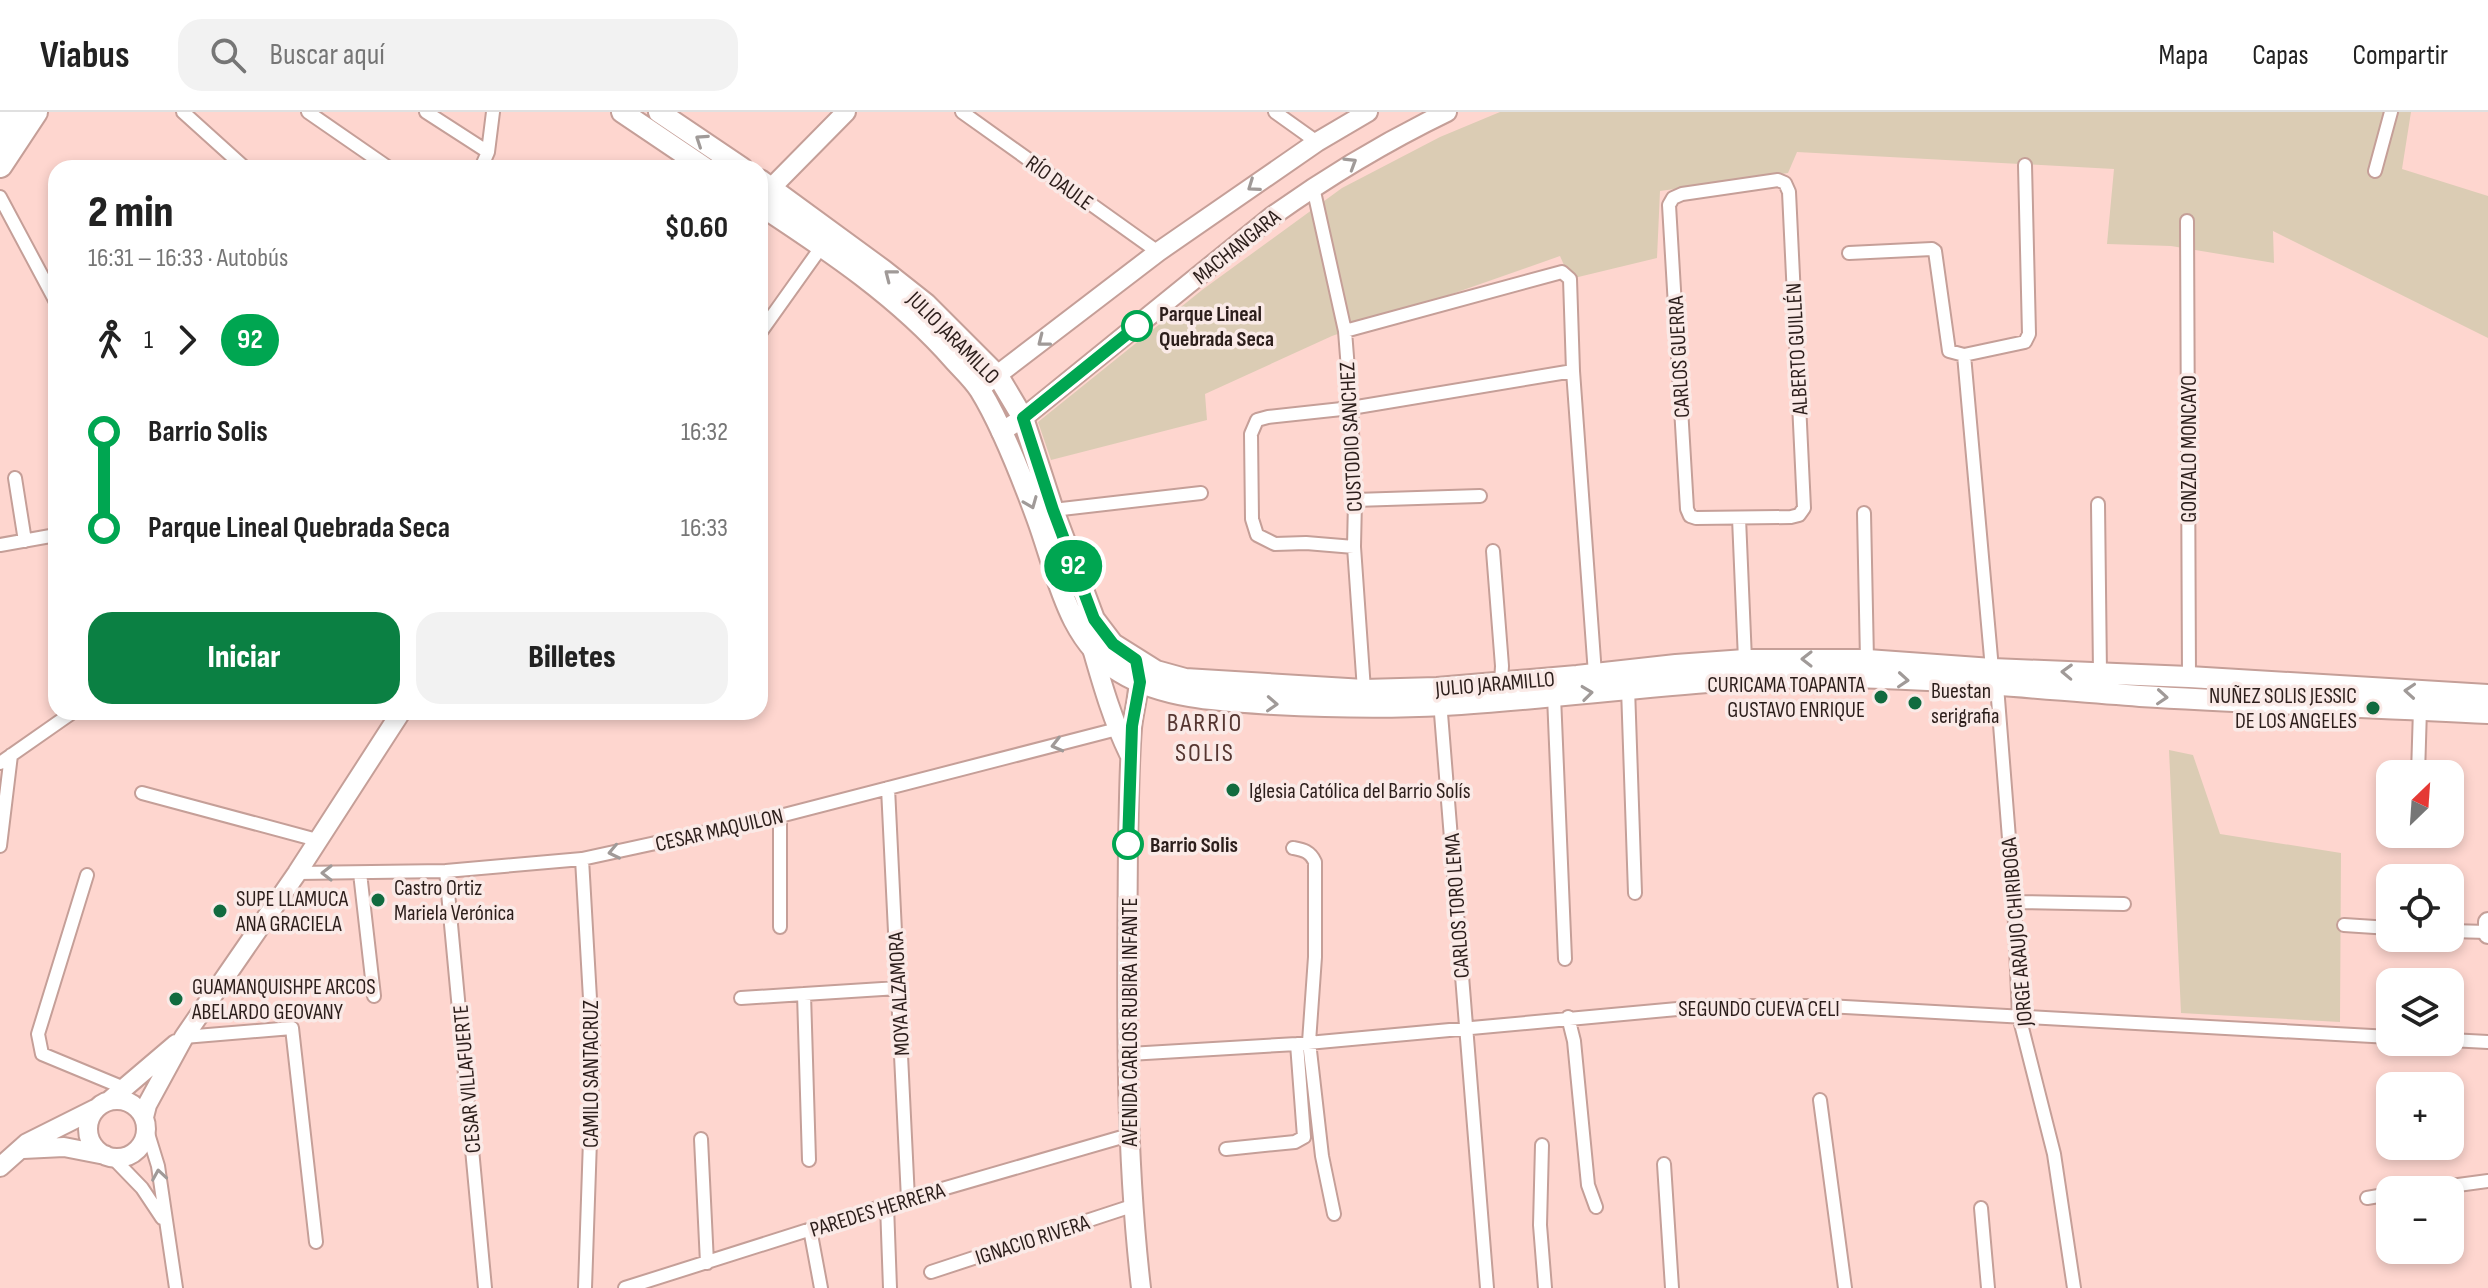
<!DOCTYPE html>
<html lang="es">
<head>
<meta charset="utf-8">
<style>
	:root { --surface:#fff; --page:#f2f2f2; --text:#222; --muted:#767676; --line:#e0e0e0; --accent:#0b8043 }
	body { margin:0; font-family:"Sofia Sans Condensed",sans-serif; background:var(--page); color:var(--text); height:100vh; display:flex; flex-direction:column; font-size:30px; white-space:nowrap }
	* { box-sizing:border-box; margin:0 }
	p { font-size:26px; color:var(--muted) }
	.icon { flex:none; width:44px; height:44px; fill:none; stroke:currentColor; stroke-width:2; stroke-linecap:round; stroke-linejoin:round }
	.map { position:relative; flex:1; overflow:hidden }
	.panel { position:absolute; left:48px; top:48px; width:720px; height:560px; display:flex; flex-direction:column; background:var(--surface); border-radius:24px; box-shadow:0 4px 12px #0003 }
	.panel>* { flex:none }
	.badge { padding:0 16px; border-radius:26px; font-size:28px; line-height:52px }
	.needle { width:52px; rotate:25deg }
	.fabs { position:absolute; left:2376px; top:648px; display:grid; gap:16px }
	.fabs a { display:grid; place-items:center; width:88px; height:88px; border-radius:16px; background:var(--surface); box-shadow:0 4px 12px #0003; font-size:40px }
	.map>.badge { position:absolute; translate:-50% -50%; box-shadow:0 0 0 4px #fff }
	.legs { display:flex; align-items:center; gap:12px; height:88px; padding:0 40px; font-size:26px }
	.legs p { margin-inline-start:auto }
	.head { display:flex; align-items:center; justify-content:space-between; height:136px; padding:0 40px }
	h1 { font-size:44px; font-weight:800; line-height:60px }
	.primary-button { display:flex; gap:16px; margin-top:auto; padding:16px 40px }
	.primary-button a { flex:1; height:92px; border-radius:24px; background:var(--accent); color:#fff; font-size:32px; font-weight:800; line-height:92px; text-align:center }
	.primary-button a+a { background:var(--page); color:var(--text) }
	ul { padding:0 40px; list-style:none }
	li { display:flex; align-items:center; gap:28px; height:96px; font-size:30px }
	li i { display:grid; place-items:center; width:12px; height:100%; margin:0 10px; background:currentColor }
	li i::after { content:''; width:20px; height:20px; margin:-10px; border:6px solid; border-radius:50%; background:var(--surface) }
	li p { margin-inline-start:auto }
	li:first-child i { background:linear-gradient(#0000 50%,currentColor 0) }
	li:last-child i { background:linear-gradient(currentColor 50%,#0000 0) }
	header { display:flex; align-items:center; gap:48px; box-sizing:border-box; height:112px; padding:0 40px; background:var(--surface); border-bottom:2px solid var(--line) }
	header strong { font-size:38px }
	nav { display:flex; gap:44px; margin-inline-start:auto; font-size:28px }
	.search { width:560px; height:72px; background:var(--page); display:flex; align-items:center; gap:20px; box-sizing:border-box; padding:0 28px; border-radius:24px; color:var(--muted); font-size:30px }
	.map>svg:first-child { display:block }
</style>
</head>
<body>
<header>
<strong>Viabus</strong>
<div class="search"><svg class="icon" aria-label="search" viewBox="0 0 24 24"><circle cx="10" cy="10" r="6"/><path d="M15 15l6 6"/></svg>Buscar aquí</div>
<nav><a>Mapa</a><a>Capas</a><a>Compartir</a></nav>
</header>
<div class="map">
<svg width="2488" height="1176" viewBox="0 0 2488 1176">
	<rect width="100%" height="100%" fill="#fed6cf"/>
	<path fill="#dbccb4" d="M1500 0H2411L2402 57 2488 84V226L2273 119 2274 151 2171 134 2107 132 2114 57 1797 40 1788 61 1660 79 1657 146 1570 167 1560 144 1332 224 1205 282 1207 308 1051 348 1038 310 1202 178 1342 76 1440 25Z
		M2169 638 2193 643 2220 722 2341 741 2340 910 2181 901Z"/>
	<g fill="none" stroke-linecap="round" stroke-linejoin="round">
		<defs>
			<path id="street" d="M183 0 245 56
				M308 0 389 56
				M426 0 488 40
				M962 0 1158 140
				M1275 0 1317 30
				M2025 53 2029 222 2025 230 1964 243 1992 557 1997 574 2014 790 2019 904 2054 1042 2074 1176
				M481 56 488 40 493 0
				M2375 59 2391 0
				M1778 68 1785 71 1789 80 1804 396 1799 403 1791 405 1696 406 1690 404 1687 397 1669 93 1673 86 1682 82Z
				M1313 75 1345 219 1351 296 1355 388 1354 435 1364 578
				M0 85 56 190
				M2187 109 2189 565
				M1849 141 1932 137 1935 139 1949 239 1964 243
				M1345 219 1562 160 1570 167 1573 259 1595 562
				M760 221 822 134
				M15 366 25 429
				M1355 388 1480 384
				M2098 392 2100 561
				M1053 398 1201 381
				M1864 401 1867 548
				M1739 406 1745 548
				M0 433 56 423
				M1354 435 1306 431 1275 432 1257 423 1252 407 1251 322 1257 308 1268 305 1351 296 1573 259
				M1493 439 1502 554 1501 571
				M1628 576 1635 781
				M1554 584 1565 847
				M1440 589 1487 1176
				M0 651 73 600
				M2418 662 2420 597
				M888 676 908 1087
				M142 681 317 728
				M0 734 11 643
				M1293 736C1303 738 1310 739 1315 750V845L1309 930 1322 1044 1334 1102
				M582 747 593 939 585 1176
				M446 759 485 1176
				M297 761 446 759 582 747 780 704 1125 615
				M360 761 374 884
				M87 763 38 922 42 942 124 976
				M2014 790 2124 792
				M2344 813 2390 816
				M780 815V704
				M2450 819 2488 820
				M741 886 804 882
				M1568 905 1574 929 1588 1073 1596 1095
				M184 925 292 916 316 1130
				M2450 928 2488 930
				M1129 942 1297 932 1710 894H1827L2390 925
				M1820 988 1845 1176
				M146 1015 158 1054 176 1176
				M701 1027 707 1151
				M1542 1033 1540 1113 1545 1176
				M1226 1037 1295 1030 1304 1025 1297 932
				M112 1045 142 1076 162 1106
				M809 1048 804 882 898 876
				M1664 1052 1672 1176
				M2421 1078 2488 1069
				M2367 1086 2390 1082
				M887 1093 890 1176
				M1981 1096 1988 1176
				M810 1117 821 1176
				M931 1160 1132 1094
				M625 1176 887 1093 1129 1023"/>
			<path id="secondary" d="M760 90 771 76 846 0
				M979 277 1158 140 1317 30 1368 0
				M1001 320 1023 306 1271 105C1327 65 1385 30 1447 0
				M1096 535 1093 540C1103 575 1113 609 1129 642
				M1138 556C1141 577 1134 596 1132 616 1129 655 1129 694 1128 732 1127 880 1124 1029 1141 1176
				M2488 810V822
				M88 1017a29 29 0 1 1 58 0a29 29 0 1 1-58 0Z
				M109 989 176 932
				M144 1005 147 993 184 925 297 761 401 600
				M23 1037 64 1035 105 1043
				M0 1055 27 1031 95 997"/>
			<path id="primary" d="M622 0 705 56
				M659 0 742 56
				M760 68 883 158 926 192 998 264 1023 306 1053 398 1094 507 1113 532 1156 559 1185 567 1364 578 1437 576 1577 564 1676 553 1745 548H1867L1992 557 2189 565 2488 583
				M760 93C830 139 899 185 954 248 963 258 973 267 980 278 1001 312 1023 368 1037 406 1057 460 1067 528 1120 560 1164 587 1224 589 1274 592 1331 595 1387 596 1444 593 1580 585 1714 563 1851 565 1947 567 2044 577 2140 584 2256 591 2372 595 2488 601"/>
			<path id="highway" d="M0 20 14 0
				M0 53 35 0"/>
		</defs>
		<use href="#street" stroke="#c59f98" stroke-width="16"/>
		<use href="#secondary" stroke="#c59f98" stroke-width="22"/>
		<use href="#primary" stroke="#c59f98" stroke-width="24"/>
		<use href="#highway" stroke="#c59f98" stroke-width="28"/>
		<use href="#street" stroke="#fff" stroke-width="12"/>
		<use href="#secondary" stroke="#fff" stroke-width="18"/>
		<use href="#primary" stroke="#fff" stroke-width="20"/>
		<use href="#highway" stroke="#fff" stroke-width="24"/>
	</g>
	<defs><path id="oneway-chevron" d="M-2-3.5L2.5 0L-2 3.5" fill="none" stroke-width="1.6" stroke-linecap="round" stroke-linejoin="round" transform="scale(2)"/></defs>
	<g stroke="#a09a98">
		<use href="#oneway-chevron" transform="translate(701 28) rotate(-146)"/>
		<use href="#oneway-chevron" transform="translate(1351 51) rotate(-32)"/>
		<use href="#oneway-chevron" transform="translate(1253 74) rotate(145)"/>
		<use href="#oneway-chevron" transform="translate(890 163) rotate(-142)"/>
		<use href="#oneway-chevron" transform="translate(1043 229) rotate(142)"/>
		<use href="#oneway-chevron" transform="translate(1031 391) rotate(68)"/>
		<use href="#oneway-chevron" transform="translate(1807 547) rotate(-180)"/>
		<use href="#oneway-chevron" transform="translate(2067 560) rotate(-178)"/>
		<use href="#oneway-chevron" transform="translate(1903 568) rotate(4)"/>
		<use href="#oneway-chevron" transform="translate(2410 579) rotate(-176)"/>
		<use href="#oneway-chevron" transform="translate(1587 581) rotate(-7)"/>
		<use href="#oneway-chevron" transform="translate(2162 585) rotate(4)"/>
		<use href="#oneway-chevron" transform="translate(1272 592) rotate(3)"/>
		<use href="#oneway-chevron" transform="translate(1057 633) rotate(166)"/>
		<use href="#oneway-chevron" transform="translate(614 740) rotate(168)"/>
		<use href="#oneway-chevron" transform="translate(327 761) rotate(-180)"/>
		<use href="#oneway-chevron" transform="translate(159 1063) rotate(-99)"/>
	</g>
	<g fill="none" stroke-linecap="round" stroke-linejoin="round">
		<defs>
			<path id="line-1" d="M1128 732 1132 614 1140 570 1136 548 1113 532 1094 507 1053 398 1023 306 1137 214"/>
		</defs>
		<use href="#line-1" stroke="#fff" stroke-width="18"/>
		<use href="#line-1" stroke="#00a651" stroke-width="12"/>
	</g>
	<g fill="#fff" stroke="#00a651" stroke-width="4">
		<circle cx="1137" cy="214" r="14"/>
		<circle cx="1128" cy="732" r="14"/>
	</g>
	<g fill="#116b3f" stroke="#faeae7" stroke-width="3">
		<circle cx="1881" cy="585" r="8"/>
		<circle cx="1915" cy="591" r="8"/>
		<circle cx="2373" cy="596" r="8"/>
		<circle cx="1233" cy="678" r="8"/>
		<circle cx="378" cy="788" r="8"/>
		<circle cx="220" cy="799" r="8"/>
		<circle cx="176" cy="887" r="8"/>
	</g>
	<g text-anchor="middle" stroke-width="7" stroke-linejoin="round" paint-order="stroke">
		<g font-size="22" fill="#2c1e1b" stroke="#faeae7">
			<text transform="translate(1060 70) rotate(36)" y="8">RÍO DAULE</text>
			<text transform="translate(1236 134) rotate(-39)" y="8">MACHANGARA</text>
			<text transform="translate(954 225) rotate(45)" y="8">JULIO JARAMILLO</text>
			<text transform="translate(1796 237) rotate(-93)" y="8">ALBERTO GUILLÉN</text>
			<text transform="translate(1678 245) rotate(-93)" y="8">CARLOS GUERRA</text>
			<text transform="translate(1350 325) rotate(-93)" y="8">CUSTODIO SANCHEZ</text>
			<text transform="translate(2188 337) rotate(-90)" y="8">GONZALO MONCAYO</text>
			<text transform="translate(1495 571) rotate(-5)" y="8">JULIO JARAMILLO</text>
			<text transform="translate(719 717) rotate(-13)" y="8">CESAR MAQUILON</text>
			<text transform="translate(1456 794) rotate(-94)" y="8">CARLOS TORO LEMA</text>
			<text transform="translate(2016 820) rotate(-95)" y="8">JORGE ARAUJO CHIRIBOGA</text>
			<text transform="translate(898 882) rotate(-93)" y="8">MOYA ALZAMORA</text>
			<text x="1759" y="904">SEGUNDO CUEVA CELI</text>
			<text transform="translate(1129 910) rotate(-90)" y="8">AVENIDA CARLOS RUBIRA INFANTE</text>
			<text transform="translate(590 962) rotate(-90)" y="8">CAMILO SANTACRUZ</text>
			<text transform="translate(466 967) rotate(-95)" y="8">CESAR VILLAFUERTE</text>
			<text transform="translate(877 1097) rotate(-17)" y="8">PAREDES HERRERA</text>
			<text transform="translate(1032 1127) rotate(-18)" y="8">IGNACIO RIVERA</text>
		</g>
		<g font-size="22" font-weight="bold" fill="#2c1e1b" stroke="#faeae7" text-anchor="start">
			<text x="1159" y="209">Parque Lineal<tspan x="1159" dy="25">Quebrada Seca</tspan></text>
			<text x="1150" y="740">Barrio Solis</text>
		</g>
		<g font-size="22" fill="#2c1e1b" stroke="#faeae7" text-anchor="start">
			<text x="1865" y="580" text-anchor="end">CURICAMA TOAPANTA<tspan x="1865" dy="25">GUSTAVO ENRIQUE</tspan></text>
			<text x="1931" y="586">Buestan<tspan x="1931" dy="25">serigrafia</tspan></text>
			<text x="2357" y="591" text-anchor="end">NUÑEZ SOLIS JESSIC<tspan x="2357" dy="25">DE LOS ANGELES</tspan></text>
			<text x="1249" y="686">Iglesia Católica del Barrio Solís</text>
			<text x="394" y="783">Castro Ortiz<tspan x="394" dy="25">Mariela Verónica</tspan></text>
			<text x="236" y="794">SUPE LLAMUCA<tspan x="236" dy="25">ANA GRACIELA</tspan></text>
			<text x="192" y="882">GUAMANQUISHPE ARCOS<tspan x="192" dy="25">ABELARDO GEOVANY</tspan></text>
		</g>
		<g font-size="26" letter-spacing="2" fill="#553631" stroke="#faeae7">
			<text x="1205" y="619">BARRIO<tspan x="1205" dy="30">SOLIS</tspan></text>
		</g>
	</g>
</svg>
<div class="fabs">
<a><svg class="needle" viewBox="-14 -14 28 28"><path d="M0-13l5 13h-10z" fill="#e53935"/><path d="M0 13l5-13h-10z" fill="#767676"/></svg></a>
<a><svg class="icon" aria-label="locate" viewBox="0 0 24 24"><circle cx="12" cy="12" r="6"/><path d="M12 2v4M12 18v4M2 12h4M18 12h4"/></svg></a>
<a><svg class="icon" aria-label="layers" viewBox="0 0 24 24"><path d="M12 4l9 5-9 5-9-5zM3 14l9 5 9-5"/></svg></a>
<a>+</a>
<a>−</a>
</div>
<b class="badge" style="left:1073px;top:454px;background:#00a651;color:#fff">92</b>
<section class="panel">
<div class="head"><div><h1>2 min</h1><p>16:31 – 16:33 · Autobús</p></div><b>$0.60</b></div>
<div class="legs"><svg class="icon" aria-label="walk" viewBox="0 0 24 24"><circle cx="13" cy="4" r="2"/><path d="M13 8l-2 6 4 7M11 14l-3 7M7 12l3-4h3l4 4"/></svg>1<svg class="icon" aria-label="forward" viewBox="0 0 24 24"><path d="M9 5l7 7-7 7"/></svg><b class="badge" style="background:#00a651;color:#fff">92</b></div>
<ul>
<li><i style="color:#00a651"></i><b>Barrio Solis</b><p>16:32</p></li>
<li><i style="color:#00a651"></i><b>Parque Lineal Quebrada Seca</b><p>16:33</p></li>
</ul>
<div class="primary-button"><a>Iniciar</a><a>Billetes</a></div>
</section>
</div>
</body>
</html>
